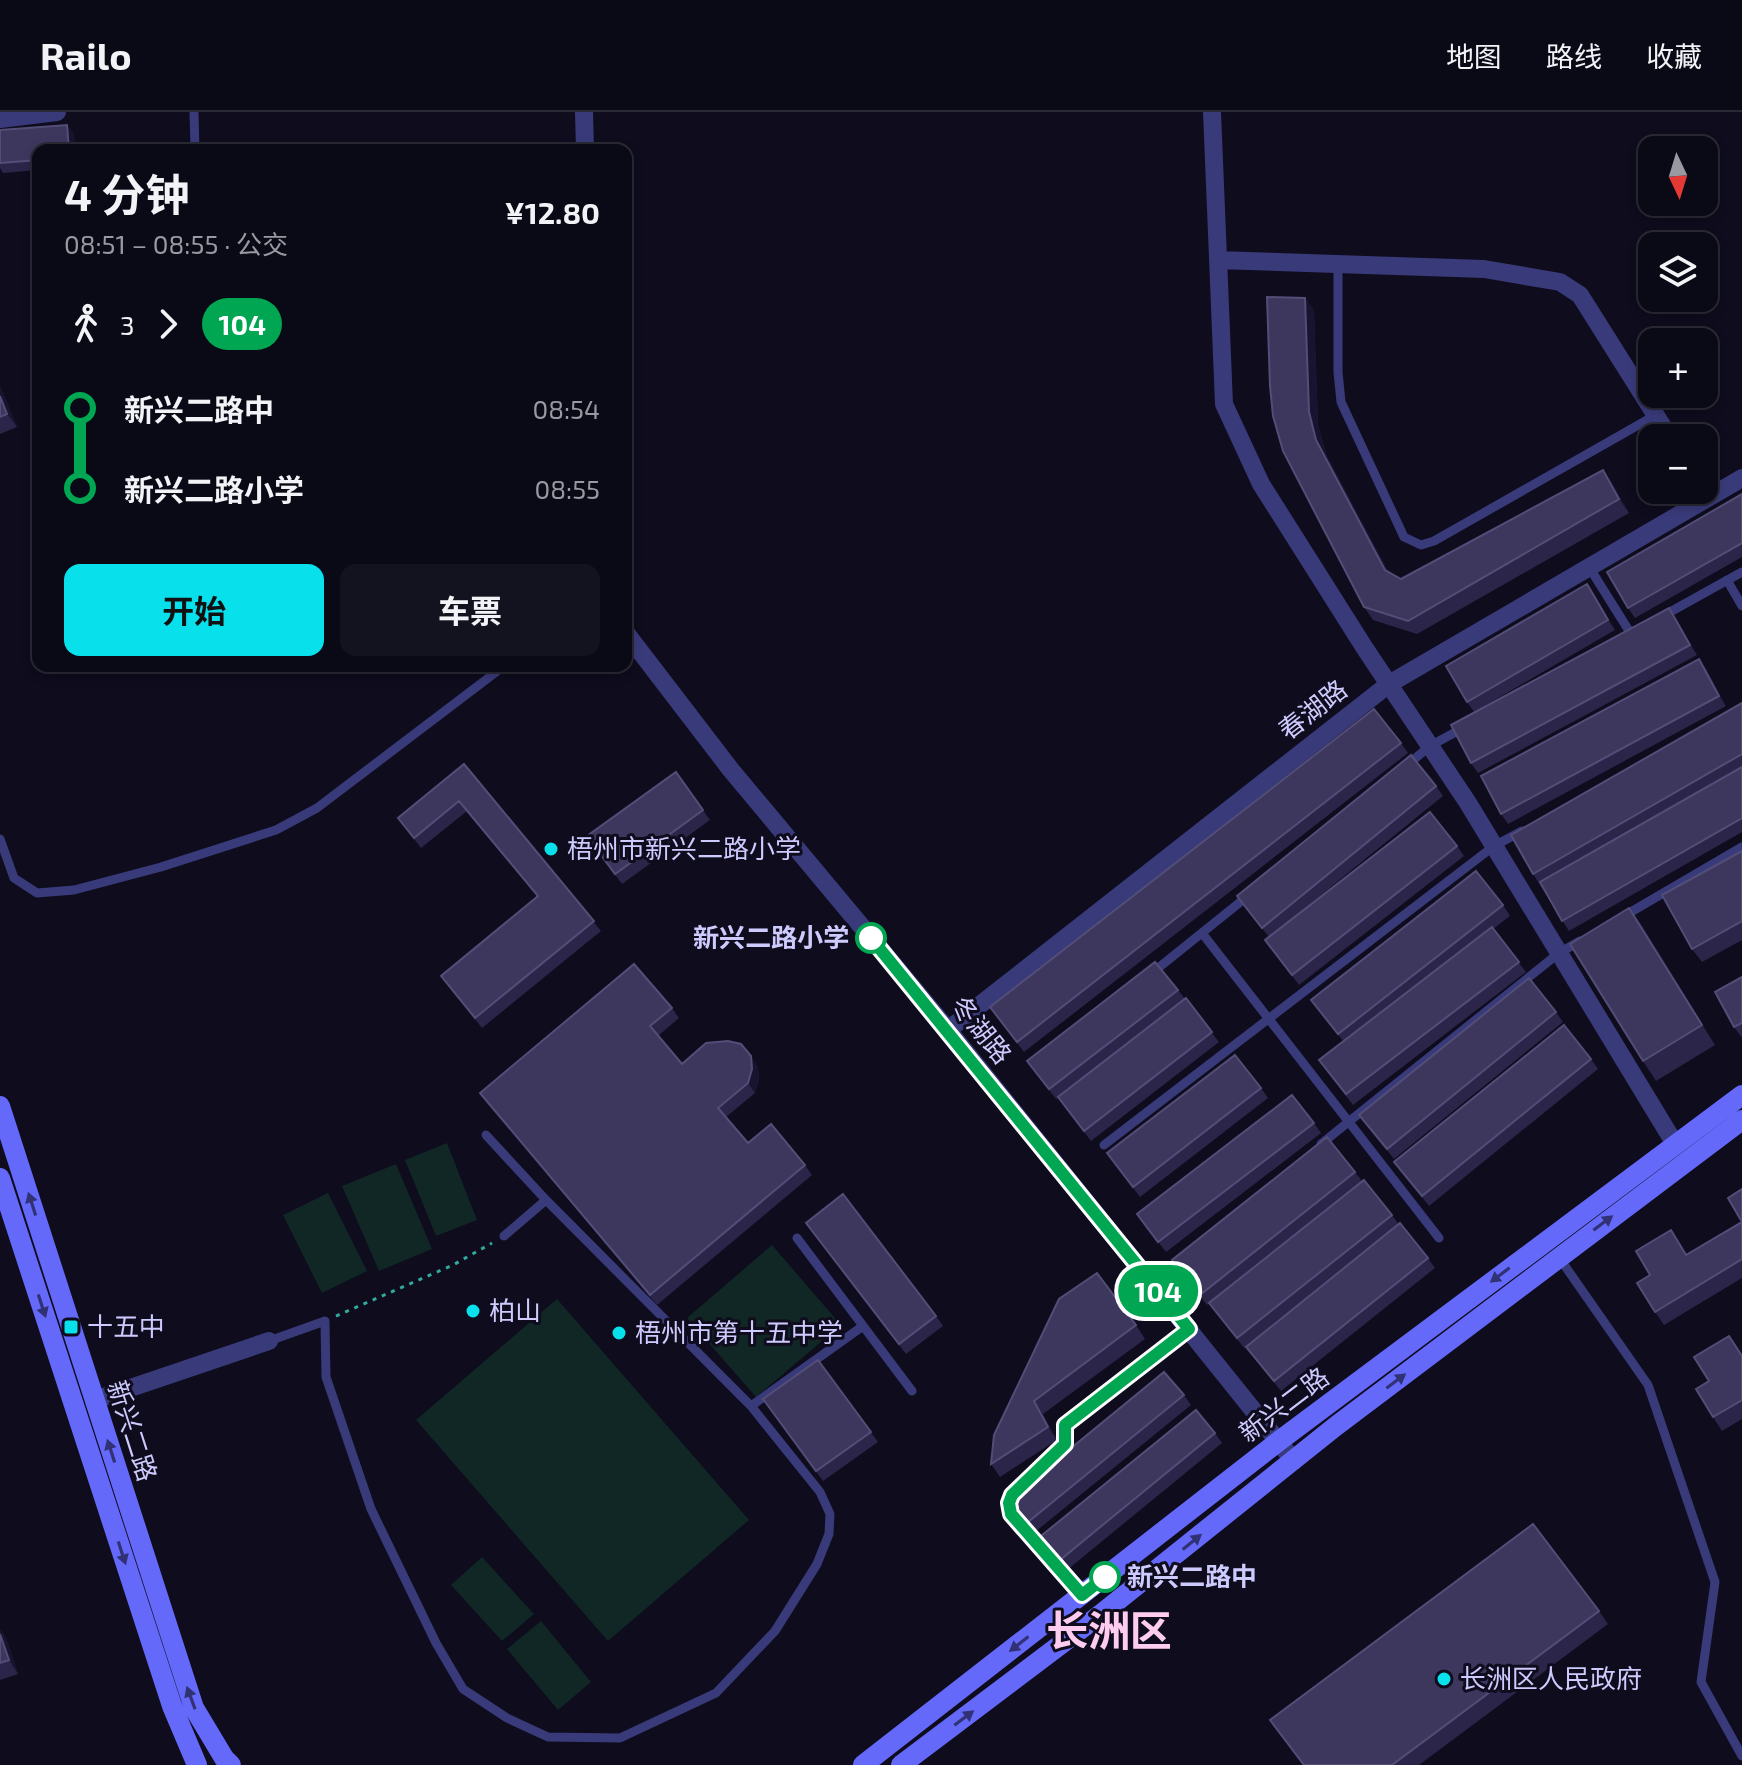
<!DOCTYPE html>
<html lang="zh">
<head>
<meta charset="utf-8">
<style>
	:root { --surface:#0a0916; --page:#13121f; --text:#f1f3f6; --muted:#999aa1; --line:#2a2a35; --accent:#08e0eb }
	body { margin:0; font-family:"Exo 2","Noto Sans SC",sans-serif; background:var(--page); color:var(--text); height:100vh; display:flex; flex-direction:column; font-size:30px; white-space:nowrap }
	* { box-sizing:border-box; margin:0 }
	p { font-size:26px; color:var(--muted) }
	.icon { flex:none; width:44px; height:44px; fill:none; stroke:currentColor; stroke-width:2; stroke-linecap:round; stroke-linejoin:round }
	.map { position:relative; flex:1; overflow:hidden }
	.details { position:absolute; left:32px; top:32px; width:600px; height:528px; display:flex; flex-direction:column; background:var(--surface); border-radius:16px; box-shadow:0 4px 12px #0003,0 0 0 2px var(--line) }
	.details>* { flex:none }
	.badge { padding:0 16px; border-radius:26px; font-size:28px; line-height:52px }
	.needle { width:52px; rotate:176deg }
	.fabs { position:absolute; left:1638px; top:24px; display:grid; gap:16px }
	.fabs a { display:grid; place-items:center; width:80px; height:80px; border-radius:16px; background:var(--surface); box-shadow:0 4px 12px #0003,0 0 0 2px var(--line); font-size:40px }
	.map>.badge { position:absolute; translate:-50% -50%; box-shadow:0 0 0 4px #fff }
	.legs { display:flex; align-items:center; gap:12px; height:88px; padding:0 32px; font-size:26px }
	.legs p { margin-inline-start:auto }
	.head { display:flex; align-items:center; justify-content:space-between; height:136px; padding:0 32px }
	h1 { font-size:44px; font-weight:700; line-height:60px }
	.cta { display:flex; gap:16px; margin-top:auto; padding:16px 32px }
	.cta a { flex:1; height:92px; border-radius:16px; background:var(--accent); color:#111; font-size:32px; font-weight:700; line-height:92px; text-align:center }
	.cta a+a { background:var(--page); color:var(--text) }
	ul { padding:0 32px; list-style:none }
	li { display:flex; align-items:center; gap:28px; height:80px; font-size:30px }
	li i { display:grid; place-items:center; width:12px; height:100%; margin:0 10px; background:currentColor }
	li i::after { content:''; width:20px; height:20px; margin:-10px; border:6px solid; border-radius:50%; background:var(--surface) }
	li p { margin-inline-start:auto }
	li:first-child i { background:linear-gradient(#0000 50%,currentColor 0) }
	li:last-child i { background:linear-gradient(currentColor 50%,#0000 0) }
	header { display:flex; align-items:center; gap:48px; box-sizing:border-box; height:112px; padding:0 40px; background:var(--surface); border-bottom:2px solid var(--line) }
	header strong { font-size:38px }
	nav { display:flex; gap:44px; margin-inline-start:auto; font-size:28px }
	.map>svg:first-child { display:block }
</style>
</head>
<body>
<header>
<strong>Railo</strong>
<nav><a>地图</a><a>路线</a><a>收藏</a></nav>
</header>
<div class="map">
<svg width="1742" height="1653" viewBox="0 0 1742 1653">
	<rect width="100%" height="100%" fill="#0e0c1d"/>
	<path fill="#102725" d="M447 1031 477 1108 436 1124 405 1048Z
		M396 1052 432 1137 379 1159 342 1074Z
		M328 1081 367 1159 322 1181 283 1103Z
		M772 1133 841 1213 756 1285 687 1206Z
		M557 1187 749 1408 608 1529 416 1308Z
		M482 1445 534 1502 502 1529 451 1473Z
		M541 1509 591 1570 558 1598 507 1537Z"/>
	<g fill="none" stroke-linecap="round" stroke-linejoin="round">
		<path stroke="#31aa9d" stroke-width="3" stroke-dasharray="4 6" stroke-linecap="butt" d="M336 1204 453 1153 492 1131"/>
		<path stroke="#393a7a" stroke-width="9" d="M194 0 195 38
			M1338 152V260L1341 290 1404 425 1421 433 1434 429 1656 303
			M1589 455 1631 522
			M1727 468 1742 494
			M1661 505 1742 460
			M1406 654 1430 634 1463 616
			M0 727 14 766 37 781 74 778 161 755 276 718 317 696 504 554
			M1624 804 1742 735
			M1202 821 1439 1126
			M1152 861 1249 783
			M1321 1032 1559 841 1580 829
			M1104 1033 1494 734 1522 719
			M504 1124 546 1088
			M797 1126 912 1279
			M1558 1144 1648 1273 1715 1470 1701 1570 1742 1644
			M269 1229 325 1209 326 1265 371 1397 436 1531 463 1577 507 1606 548 1625 620 1626 716 1581 775 1519 817 1452 829 1422 830 1402 820 1380 751 1294 546 1088 486 1023
			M751 1294 863 1214
			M1082 1483 1011 1402 1009 1391 1012 1383 1065 1332V1313L1189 1217"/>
		<path stroke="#393a7a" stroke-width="18" d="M584 0 585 38
			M1212 0 1224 292 1261 372 1364 535 1468 691 1675 1032
			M0 7 57 0
			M1218 148 1484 157 1560 170 1580 183 1670 326
			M626 521 731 658 948 918 1294 1349
			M948 918 1389 572 1742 366
			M95 1288 269 1229"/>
		<path stroke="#6569f9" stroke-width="20" d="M0 994 194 1596 224 1646 231 1653
			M0 1066 172 1594 197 1653
			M863 1653 1279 1329 1742 983
			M901 1653 1101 1502 1336 1314 1742 1008"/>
	</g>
	<path fill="#2b254a" d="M67 13 74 23 75 38H38V58L3 61 0 56V18Z
		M1305 186 1314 199 1318 313 1326 342 1388 460 1401 467 1603 358 1612 371 1629 401 1417 522 1373 508 1364 495 1283 339Z
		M0 274 17 315 0 322Z
		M1742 382V445L1635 506 1628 496Z
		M1594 482 1615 518 1474 600 1467 590Z
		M1676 506 1697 543 1478 661 1471 651Z
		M1706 557 1726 594 1508 712 1501 702Z
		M1742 591V720L1569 819 1533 762Z
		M1401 631 1408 641 1024 940 990 895Z
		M464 652 601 819 482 916 441 864 538 785 467 699 421 736 398 706Z
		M676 660 710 708 622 772 587 724Z
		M1436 674 1443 684 1290 808 1457 734 1464 744 1299 873 1265 828 1269 825 1237 784Z
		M1742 739V828L1702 850 1692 837Z
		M1503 793 1510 804 1493 817 1526 860 1353 993 1326 958 1343 929 1311 888Z
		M1629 796 1643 815 1715 933 1656 969 1643 949Z
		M1742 865V926L1734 915Z
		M1178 878 1219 930 1091 1029 1058 986 1056 987 1027 949Z
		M672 896 679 906 658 924 682 952 758 955 759 968 755 981 726 1005 748 1031 805 1053 812 1063 657 1193 487 991 480 981Z
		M1556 900 1563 910 1394 1047 1359 1003Z
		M1591 947 1598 957 1429 1094 1394 1050Z
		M1261 976 1268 986 1140 1085 1107 1041Z
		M1314 1011 1321 1021 1166 1140 1137 1102Z
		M1355 1060 1362 1069 1392 1103 1399 1113 1428 1146 1435 1156 1281 1279 1246 1235 1244 1236 1209 1191 1207 1193 1172 1148Z
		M1742 1110V1166L1664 1213 1655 1200 1650 1163 1680 1131 1687 1143Z
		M813 1121 936 1204 943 1214 906 1242Z
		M1059 1187 1136 1213 1145 1227 1043 1302 1057 1328 1000 1365 991 1352Z
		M1729 1224 1742 1242V1307L1722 1319 1713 1305 1709 1269Z
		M818 1248 878 1330 823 1369 763 1287Z
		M1184 1283 1191 1293 1035 1420 1009 1387Z
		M1215 1321 1222 1331 1067 1458 1041 1424Z
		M1599 1499 1608 1512 1419 1653H1303Z
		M0 1517 6 1526 18 1562 0 1568Z"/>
	<path fill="#181430" d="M67 13 74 23 75 38H69Z
		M1305 186 1314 199 1318 313 1326 342 1395 471 1385 458 1316 328 1309 300Z
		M0 274 17 315 7 302 0 284Z
		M1603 358 1612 371 1629 401 1619 387Z
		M1587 472 1594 482 1615 518 1608 508Z
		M1669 496 1676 506 1697 543 1690 533Z
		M1699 547 1706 557 1726 594 1719 584Z
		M1629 796 1643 815 1715 933 1702 913Z
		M751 944 758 955 759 968 755 981 748 971Z
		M1034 1289 1043 1302 1057 1328 1048 1315Z
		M0 1517 6 1526 18 1562 9 1548 0 1522Z"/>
	<path fill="#3d375e" stroke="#534e77" stroke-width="2" d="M67 13 69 38H38V48L0 51V18Z
		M1267 185 1305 186 1309 300 1316 328 1385 458 1401 467 1603 358 1619 387 1408 509 1364 495 1283 339 1273 304 1270 274Z
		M0 284 7 302 0 305Z
		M1742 382V431L1628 496 1607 460Z
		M1587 472 1608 508 1467 590 1446 554Z
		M1669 496 1690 533 1471 651 1451 613Z
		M1699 547 1719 584 1501 702 1481 664Z
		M1742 591V642L1533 762 1511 723Z
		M1374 597 1401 631 1017 930 990 895Z
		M1411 643 1436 674 1262 816 1237 784Z
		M464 652 594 809 475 906 441 864 538 784 459 689 414 726 398 706Z
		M1742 655V706L1562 809 1540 770Z
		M676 660 703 698 615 762 587 724Z
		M1430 700 1457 734 1292 863 1265 828Z
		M1742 739V809L1692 837 1662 783Z
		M1476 759 1503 793 1338 922 1311 888Z
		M1629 796 1702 913 1643 949 1570 832Z
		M1492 815 1519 850 1346 982 1319 948Z
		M1155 850 1178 878 1049 977 1027 949Z
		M634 852 672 896 650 914 682 952 706 931 728 929 741 932 751 944 752 957 748 971 718 996 748 1031 771 1012 805 1053 650 1183 480 981Z
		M1742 865V911L1734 915 1715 880Z
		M1529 866 1556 900 1387 1037 1359 1003Z
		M1186 886 1212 920 1084 1019 1058 985Z
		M1564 913 1591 947 1422 1084 1394 1050Z
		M1235 943 1261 976 1133 1075 1107 1041Z
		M1292 983 1314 1011 1158 1130 1137 1102Z
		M1327 1025 1355 1060 1200 1183 1172 1148Z
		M1364 1068 1392 1103 1237 1226 1209 1191Z
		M1742 1077V1110L1728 1086Z
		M843 1082 936 1204 899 1232 806 1111Z
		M1742 1110V1147L1655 1200 1637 1171 1650 1163 1636 1139 1671 1118 1686 1143Z
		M1400 1111 1428 1146 1274 1269 1246 1235Z
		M1097 1161 1136 1213 1034 1289 1048 1315 991 1352 994 1323 1059 1187Z
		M1729 1224 1742 1244V1288L1713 1305 1696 1277 1709 1269 1694 1245Z
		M818 1248 871 1320 816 1359 763 1287Z
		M1164 1260 1184 1283 1028 1410 1009 1387Z
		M1196 1298 1215 1321 1060 1448 1041 1424Z
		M1533 1412 1599 1499 1392 1653H1304L1270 1608Z
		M0 1522 9 1548 0 1551Z"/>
	<defs><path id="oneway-solid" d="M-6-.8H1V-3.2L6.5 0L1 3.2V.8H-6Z" transform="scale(2)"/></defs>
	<g fill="#313175">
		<use href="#oneway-solid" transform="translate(32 1092) rotate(-108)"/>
		<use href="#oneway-solid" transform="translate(1603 1111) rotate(-37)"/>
		<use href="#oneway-solid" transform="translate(1500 1163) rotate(143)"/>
		<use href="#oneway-solid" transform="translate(42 1194) rotate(72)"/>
		<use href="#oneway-solid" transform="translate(1396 1269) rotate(-37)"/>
		<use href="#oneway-solid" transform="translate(111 1339) rotate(-108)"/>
		<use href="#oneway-solid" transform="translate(1192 1430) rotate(-39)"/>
		<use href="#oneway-solid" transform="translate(122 1441) rotate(72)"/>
		<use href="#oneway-solid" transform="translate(1019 1532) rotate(142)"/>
		<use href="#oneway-solid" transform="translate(191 1586) rotate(-110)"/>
		<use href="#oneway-solid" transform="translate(964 1606) rotate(-37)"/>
	</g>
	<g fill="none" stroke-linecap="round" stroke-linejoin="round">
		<defs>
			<path id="line-1" d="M871 826 1189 1217 1065 1313V1332L1012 1383 1009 1391 1011 1402 1082 1483 1105 1465"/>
		</defs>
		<use href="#line-1" stroke="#fff" stroke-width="18"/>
		<use href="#line-1" stroke="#00a651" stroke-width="12"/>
	</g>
	<g fill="#08e0eb" stroke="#0e0c1d" stroke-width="3">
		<circle cx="551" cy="737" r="8"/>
		<circle cx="473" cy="1199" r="8"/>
		<rect x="63" y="1207" width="16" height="16" rx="4"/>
		<circle cx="619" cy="1221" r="8"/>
		<circle cx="1444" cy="1567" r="8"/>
	</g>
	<g fill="#fff" stroke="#00a651" stroke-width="4">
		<circle cx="871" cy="826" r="14"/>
		<circle cx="1105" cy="1465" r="14"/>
	</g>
	<g text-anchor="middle" stroke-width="6" stroke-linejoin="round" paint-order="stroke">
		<g font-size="26" fill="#cdcafd" stroke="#0e0c1d">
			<text transform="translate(1313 598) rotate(-38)" y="9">春湖路</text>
			<text transform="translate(981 918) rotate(51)" y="9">冬湖路</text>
			<text transform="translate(1284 1293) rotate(-37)" y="9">新兴二路</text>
			<text transform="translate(132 1319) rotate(72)" y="9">新兴二路</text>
		</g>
		<g font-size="26" fill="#cdcafd" stroke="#0e0c1d" text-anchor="start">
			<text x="567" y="746">梧州市新兴二路小学</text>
			<text x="489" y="1208">柏山</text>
			<text x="87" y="1224">十五中</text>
			<text x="635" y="1230">梧州市第十五中学</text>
			<text x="1460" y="1576">长洲区人民政府</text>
		</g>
		<g font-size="26" font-weight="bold" fill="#cdcafd" stroke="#0e0c1d" text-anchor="end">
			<text x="849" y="835">新兴二路小学</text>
			<text x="1127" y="1474" text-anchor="start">新兴二路中</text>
		</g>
		<g font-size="42" font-weight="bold" fill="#fdccee" stroke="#0e0c1d">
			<text x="1109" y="1534">长洲区</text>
		</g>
	</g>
</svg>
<div class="fabs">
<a><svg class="needle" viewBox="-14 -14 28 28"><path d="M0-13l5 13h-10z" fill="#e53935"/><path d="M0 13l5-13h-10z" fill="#999aa1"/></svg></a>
<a><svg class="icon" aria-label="layers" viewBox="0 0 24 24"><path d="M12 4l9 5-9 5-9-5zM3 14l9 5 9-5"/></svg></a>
<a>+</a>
<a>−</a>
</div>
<b class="badge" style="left:1158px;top:1179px;background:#00a651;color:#fff">104</b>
<section class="details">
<div class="head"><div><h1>4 分钟</h1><p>08:51 – 08:55 · 公交</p></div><b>¥12.80</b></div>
<div class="legs"><svg class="icon" aria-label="walk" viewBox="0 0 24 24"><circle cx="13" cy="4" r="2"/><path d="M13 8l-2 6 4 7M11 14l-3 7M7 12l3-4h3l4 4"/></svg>3<svg class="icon" aria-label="forward" viewBox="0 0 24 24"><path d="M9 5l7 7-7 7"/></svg><b class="badge" style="background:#00a651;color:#fff">104</b></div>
<ul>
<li><i style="color:#00a651"></i><b>新兴二路中</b><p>08:54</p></li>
<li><i style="color:#00a651"></i><b>新兴二路小学</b><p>08:55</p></li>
</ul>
<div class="cta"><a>开始</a><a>车票</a></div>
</section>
</div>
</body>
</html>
